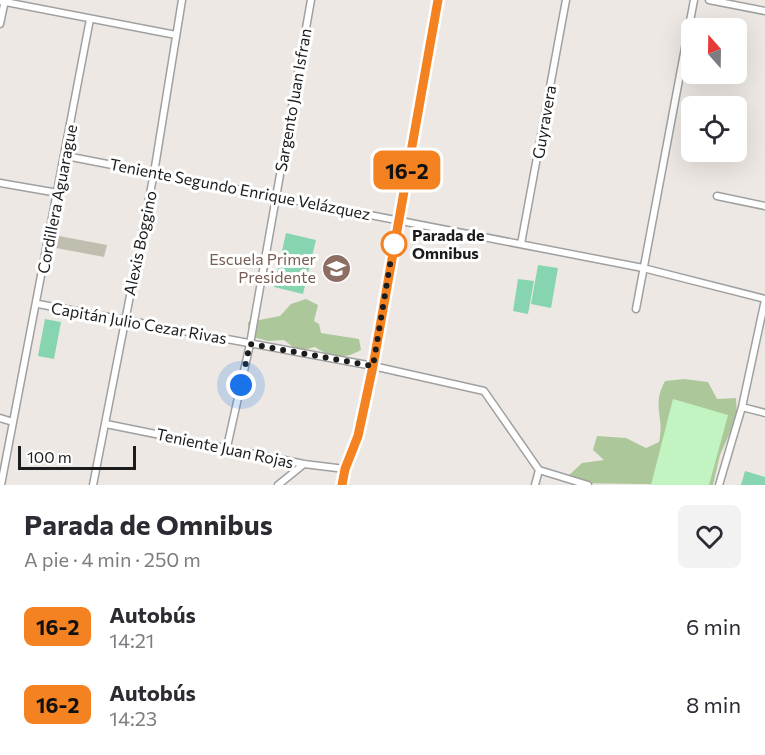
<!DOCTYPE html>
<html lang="es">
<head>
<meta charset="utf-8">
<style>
	:root { --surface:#fff; --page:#f2f2f3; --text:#2b2b33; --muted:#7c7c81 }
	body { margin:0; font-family:Commissioner,sans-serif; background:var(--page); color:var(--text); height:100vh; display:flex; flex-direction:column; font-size:22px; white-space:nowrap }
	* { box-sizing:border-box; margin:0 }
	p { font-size:20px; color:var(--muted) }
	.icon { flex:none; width:33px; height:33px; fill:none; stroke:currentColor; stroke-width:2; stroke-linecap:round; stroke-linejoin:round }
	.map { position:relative; height:485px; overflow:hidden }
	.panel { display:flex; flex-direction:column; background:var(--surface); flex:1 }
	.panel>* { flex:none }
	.badge { padding:0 12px; border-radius:9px; font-size:21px; line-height:39px }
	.needle { width:39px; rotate:340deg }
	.controls { position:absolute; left:681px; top:18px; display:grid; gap:12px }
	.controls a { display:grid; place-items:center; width:66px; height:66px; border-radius:9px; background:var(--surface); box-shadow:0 6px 24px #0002; font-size:30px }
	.scale { position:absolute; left:18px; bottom:15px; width:118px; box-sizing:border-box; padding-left:6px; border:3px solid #1c1c1c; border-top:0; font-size:16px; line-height:21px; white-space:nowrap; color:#1c1c1c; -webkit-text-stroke:4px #fff; paint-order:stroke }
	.you { position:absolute; width:30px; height:30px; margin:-15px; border:4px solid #fff; border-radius:50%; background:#1a73e8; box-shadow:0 0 0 9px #1a73e833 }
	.map>.badge { position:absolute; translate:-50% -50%; box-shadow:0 0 0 3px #fff }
	.round { display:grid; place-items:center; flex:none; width:63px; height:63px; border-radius:9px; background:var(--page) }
	.headline { display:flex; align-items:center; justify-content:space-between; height:102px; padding:0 24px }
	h1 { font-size:28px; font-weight:700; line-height:45px }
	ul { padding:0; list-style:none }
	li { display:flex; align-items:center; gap:18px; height:78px; padding:0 24px }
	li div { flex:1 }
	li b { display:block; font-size:22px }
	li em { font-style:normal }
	li .badge { min-width:66px; font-weight:700; text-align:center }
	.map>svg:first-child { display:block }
</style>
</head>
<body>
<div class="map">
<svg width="765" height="485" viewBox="0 0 765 485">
	<rect width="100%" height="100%" fill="#ede8e3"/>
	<path fill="#c0bfaf" d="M59 236 107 245 104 257 56 248Z"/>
	<path fill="#acc89b" d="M306 299 318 305 314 321 319 324 321 333 359 339 361 350C343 360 332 358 315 347L298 351 284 340 268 341 249 336 248 322 280 316 291 304Z
		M684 379 708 382 717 399 736 398 737 417 720 455 713 485 570 483 568 476 582 463 604 460 593 450 597 436 626 438 646 448 659 442C665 416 651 407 665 381Z"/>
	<path fill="#c2f4c2" d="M673 399 728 415 709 485H651Z"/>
	<path fill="#87d5b0" d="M286 233 316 240 303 294 274 287Z
		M538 265 558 268 551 308 531 304Z
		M518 279 534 281 528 314 513 311Z
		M45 319 61 322 54 359 38 356Z
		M745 471 765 477V485H741Z"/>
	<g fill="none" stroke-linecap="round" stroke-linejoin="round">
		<defs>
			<path id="minor" d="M709 0 765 11
				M0 1 176 35
				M0 24 5 0
				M66 156 643 268 765 299
				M0 183 58 193
				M717 196 765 206
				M521 244 566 0
				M38 304 373 366 484 391 539 470 588 485
				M636 309 694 0
				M742 407 765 413
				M0 418 13 422
				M106 424 304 464 345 469
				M227 447 250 344 311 0
				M1 485 90 19
				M93 485 154 173 182 0
				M278 485 304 464
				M342 485 345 469 358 436 373 366 438 0
				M535 485 539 470
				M719 485 742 407 765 300"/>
		</defs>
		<use href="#minor" stroke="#a0a0a0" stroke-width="9"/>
		<use href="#minor" stroke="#fff" stroke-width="6"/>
	</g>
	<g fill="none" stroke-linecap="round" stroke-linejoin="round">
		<defs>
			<path id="line" d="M342 485 345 469 358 436 373 366 438 0"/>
		</defs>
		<use href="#line" stroke="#fff" stroke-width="14"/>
		<use href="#line" stroke="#f58220" stroke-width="9"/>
		<path stroke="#1c1c1c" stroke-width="6" stroke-dasharray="0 10.8" d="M241 385 250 344 373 366 394 241V244"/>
	</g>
	<defs>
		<symbol id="school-disc" viewBox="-11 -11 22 22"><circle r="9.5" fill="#8d6e63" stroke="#fff"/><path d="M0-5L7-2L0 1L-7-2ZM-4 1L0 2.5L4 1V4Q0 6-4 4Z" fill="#fff"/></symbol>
	</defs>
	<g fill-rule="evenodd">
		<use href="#school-disc" x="320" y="252" width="33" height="33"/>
	</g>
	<circle fill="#fff" stroke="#f58220" stroke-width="3" cx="394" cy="244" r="12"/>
	<g text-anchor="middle" stroke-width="6" stroke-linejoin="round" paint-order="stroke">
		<g font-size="16" fill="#1c1c1c" stroke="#fff">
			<text transform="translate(293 100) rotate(-80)" y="6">Sargento Juan Isfran</text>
			<text transform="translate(544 122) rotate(-80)" y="6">Guyravera</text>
			<text transform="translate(240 189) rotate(11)" y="6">Teniente Segundo Enrique Velázquez</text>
			<text transform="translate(57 199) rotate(-79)" y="6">Cordillera Aguarague</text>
			<text transform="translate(140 243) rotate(-78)" y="6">Alexis Boggino</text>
			<text transform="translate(139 323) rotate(10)" y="6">Capitán Julio Cezar Rivas</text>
			<text transform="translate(225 448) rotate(12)" y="6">Teniente Juan Rojas</text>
		</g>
		<g font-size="16" font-weight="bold" fill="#1c1c1c" stroke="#fff" text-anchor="start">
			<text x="412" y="241">Parada de<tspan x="412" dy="18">Omnibus</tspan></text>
		</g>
		<g font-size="16" fill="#785e54" stroke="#fff" text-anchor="end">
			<text x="316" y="265">Escuela Primer<tspan x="316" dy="18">Presidente</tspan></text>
		</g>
	</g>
</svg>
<div class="controls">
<a><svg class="needle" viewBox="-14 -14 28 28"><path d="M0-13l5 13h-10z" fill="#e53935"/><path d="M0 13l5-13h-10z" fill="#7c7c81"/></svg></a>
<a><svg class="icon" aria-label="locate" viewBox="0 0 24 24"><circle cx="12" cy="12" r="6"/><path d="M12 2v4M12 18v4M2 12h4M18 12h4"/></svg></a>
</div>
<div class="scale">100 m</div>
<div class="you" style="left:241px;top:385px"></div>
<b class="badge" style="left:407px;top:170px;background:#f58220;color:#111">16-2</b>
</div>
<section class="panel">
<div class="headline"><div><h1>Parada de Omnibus</h1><p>A pie · 4 min · 250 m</p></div><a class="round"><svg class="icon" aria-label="heart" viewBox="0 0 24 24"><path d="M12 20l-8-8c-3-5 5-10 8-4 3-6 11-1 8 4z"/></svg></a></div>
<ul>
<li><span class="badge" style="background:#f58220;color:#111">16-2</span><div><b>Autobús</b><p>14:21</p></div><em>6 min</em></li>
<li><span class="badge" style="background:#f58220;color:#111">16-2</span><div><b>Autobús</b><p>14:23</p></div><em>8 min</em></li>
</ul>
</section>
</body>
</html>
